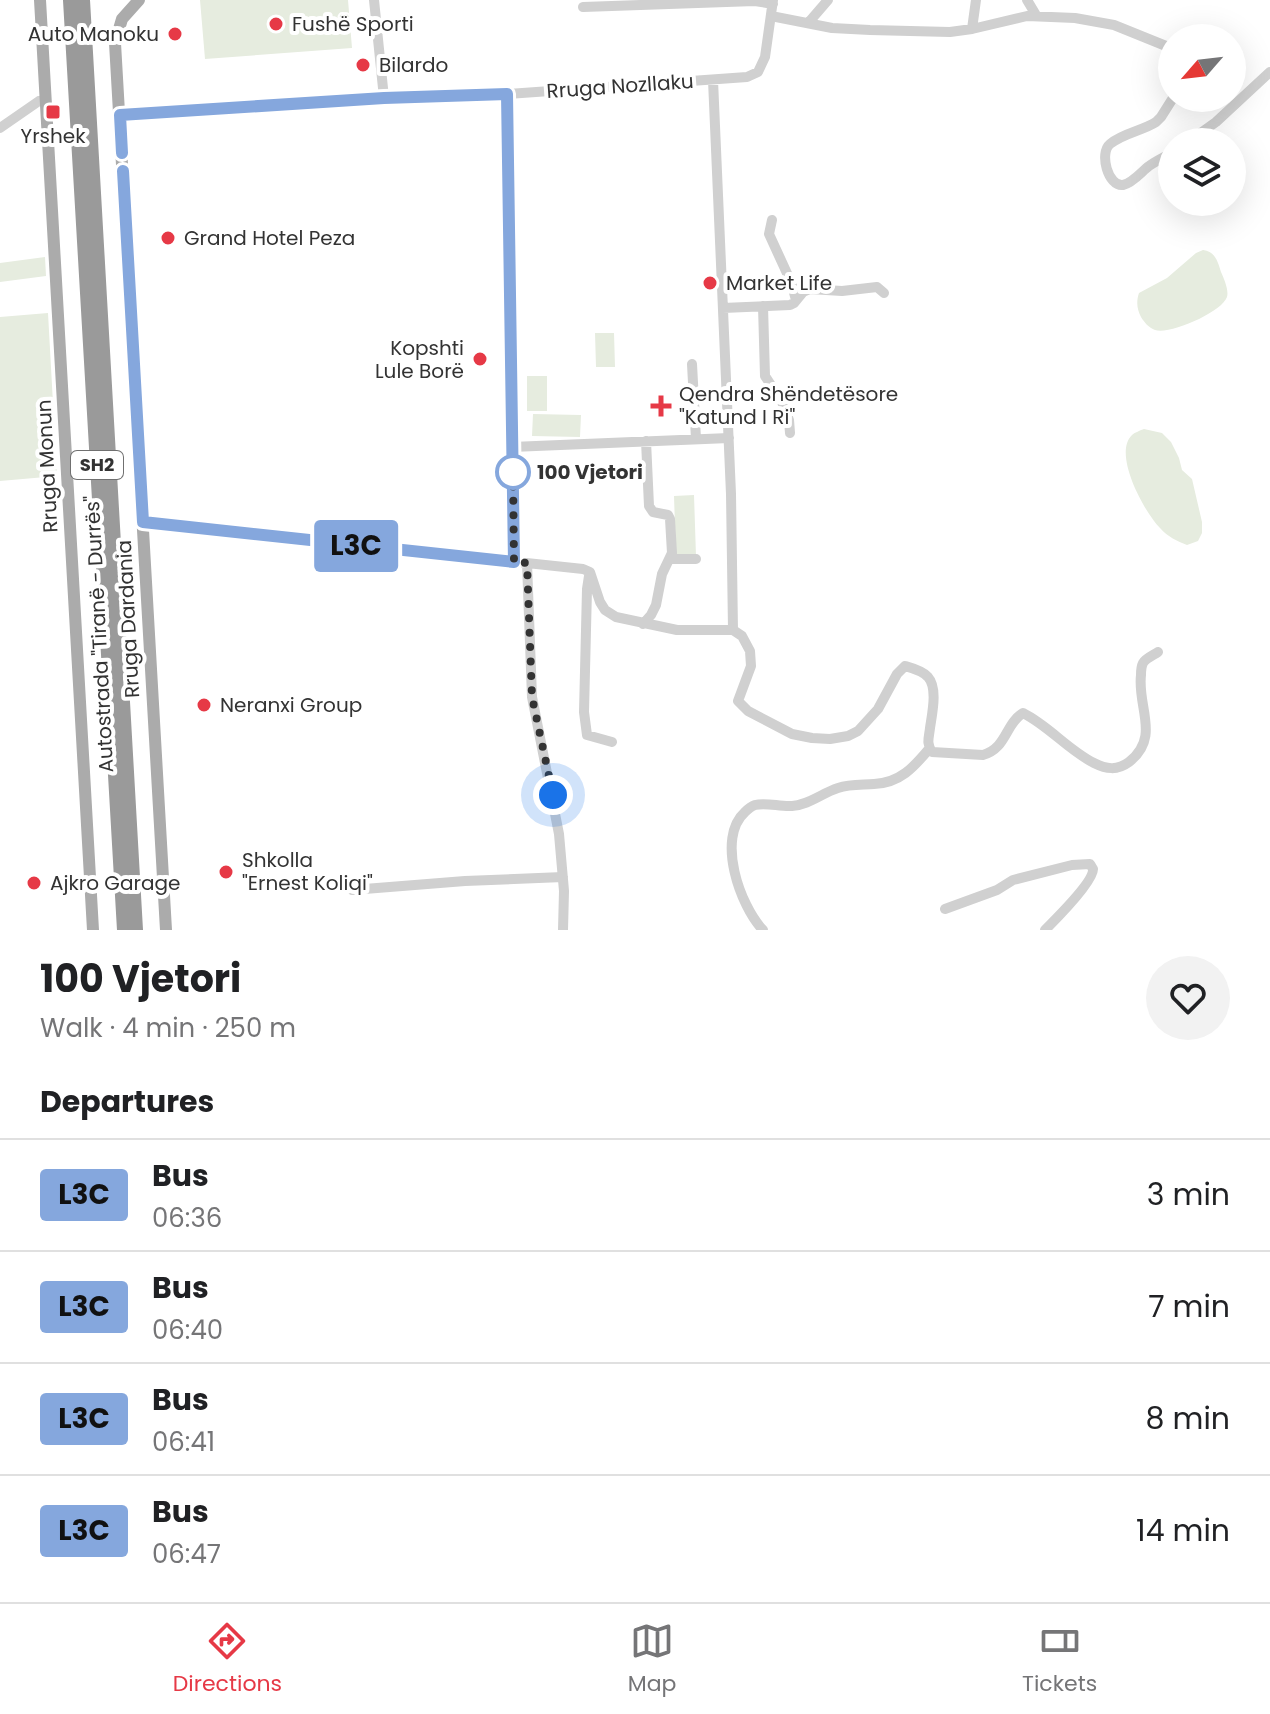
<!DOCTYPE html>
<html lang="en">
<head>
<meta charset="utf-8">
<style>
	:root { --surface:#fff; --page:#f2f2f2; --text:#202124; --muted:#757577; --line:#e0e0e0; --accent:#e63946 }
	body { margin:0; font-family:Poppins,sans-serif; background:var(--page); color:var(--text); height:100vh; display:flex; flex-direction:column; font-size:30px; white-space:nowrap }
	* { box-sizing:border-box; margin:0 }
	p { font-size:26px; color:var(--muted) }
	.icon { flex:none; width:44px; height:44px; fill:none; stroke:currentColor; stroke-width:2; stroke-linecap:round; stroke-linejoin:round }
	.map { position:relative; height:930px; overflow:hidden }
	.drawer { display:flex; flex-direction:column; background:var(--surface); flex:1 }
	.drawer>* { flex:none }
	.badge { padding:0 16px; border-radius:6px; font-size:28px; line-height:52px }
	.needle { width:52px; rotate:242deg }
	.fabs { position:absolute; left:1158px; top:24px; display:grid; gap:16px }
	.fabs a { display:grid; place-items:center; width:88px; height:88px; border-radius:50%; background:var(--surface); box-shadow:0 8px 32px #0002; font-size:40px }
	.you { position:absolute; width:40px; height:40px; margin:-20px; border:6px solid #fff; border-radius:50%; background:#1a73e8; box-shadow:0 0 0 12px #1a73e833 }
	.map>.badge { position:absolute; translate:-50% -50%; box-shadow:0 0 0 4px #fff }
	h2 { padding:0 40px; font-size:30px; line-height:72px }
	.round { display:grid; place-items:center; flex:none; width:84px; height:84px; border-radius:42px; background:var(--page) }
	.overview { display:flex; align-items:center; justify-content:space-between; height:136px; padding:0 40px }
	h1 { font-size:38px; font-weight:700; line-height:60px }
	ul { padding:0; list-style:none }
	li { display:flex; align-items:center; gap:24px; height:112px; padding:0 40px; border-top:2px solid var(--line) }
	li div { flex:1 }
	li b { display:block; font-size:30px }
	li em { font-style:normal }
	li .badge { min-width:88px; font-weight:700; text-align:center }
	.tab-bar { display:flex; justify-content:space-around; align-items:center; height:112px; border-top:2px solid var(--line); background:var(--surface); font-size:22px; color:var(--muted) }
	.tab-bar a { display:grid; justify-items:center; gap:4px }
	.tab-bar .active { color:var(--accent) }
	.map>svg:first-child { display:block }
</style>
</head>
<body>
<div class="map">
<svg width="1270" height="930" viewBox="0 0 1270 930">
	<rect width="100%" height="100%" fill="#fff"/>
	<path fill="#e6ecdf" d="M200 0H348L352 48 205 59Z
		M1203 250C1215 251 1218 262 1221 272 1224 279 1229 290 1227 297 1222 312 1170 335 1155 330 1149 328 1144 322 1141 317 1137 309 1136 302 1139 293L1167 278 1196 253Z
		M45 257 46 276 0 282V263Z
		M48 313 57 476 0 481V317Z
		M595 333H614L615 367H596Z
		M527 376H547V411H527Z
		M533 414 581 415 580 437 532 436Z
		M1144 429 1162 433 1171 442 1179 458 1182 470 1192 479 1202 522V533L1198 541 1187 545C1177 541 1168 537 1160 528 1145 513 1112 454 1132 435 1134 433 1141 430 1144 429Z
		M694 495 696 556H676L674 496Z"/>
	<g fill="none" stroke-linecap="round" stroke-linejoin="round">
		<path stroke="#d0d0d0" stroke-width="10" d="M374 0 384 98
			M1027 0 1036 15
			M583 7 755 1 773 4
			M771 16 832 28 870 30 950 32 972 29 976 0
			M809 22 828 0
			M972 29 1027 16 1075 18 1114 25 1166 46 1172 51
			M713 80 731 494 733 630
			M507 94 514 562
			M120 115 384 98 507 94 747 77 758 72 765 57 773 0
			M0 128 39 101 46 100
			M1188 142 1216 122 1270 72
			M1172 153C1164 157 1156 161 1149 166 1142 171 1133 183 1123 185 1108 187 1099 153 1110 144 1123 133 1142 131 1156 122L1161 117 1173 98
			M772 220 769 234 791 282 796 300
			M763 306 765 376 782 402 789 420 790 433
			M723 308 790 305 794 303 803 292 810 289 842 291 877 287 884 293
			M692 364 696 439
			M512 447 729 438
			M143 522 583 569 590 572 600 602 605 610 616 617 677 630H733L742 636 750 651 751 666 738 701 748 711 792 734 812 738 830 739 848 736 858 731 878 709 897 674 905 666C912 668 923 671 928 677 938 688 932 714 930 728 929 738 926 743 932 752L983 755C1007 748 1005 724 1023 713 1049 726 1068 750 1094 763 1106 769 1117 771 1129 762 1161 737 1137 707 1141 675 1141 672 1142 665 1143 663 1146 658 1154 655 1158 652
			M670 559H696
			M527 563 532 697 559 834 564 891 563 930
			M589 576 587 589 584 712 587 735 612 742
			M643 624 651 615 656 605 662 574 672 553 670 519 668 515 653 512 649 506 646 441
			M352 890 465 881 563 877
			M945 909 997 890 1013 880 1072 865 1090 864C1091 866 1092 867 1093 869 1094 881 1055 920 1045 930
			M763 930C740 906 716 838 745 812 747 810 752 806 755 805 766 802 780 807 792 806 809 805 822 793 838 788 850 784 862 785 874 784 900 783 914 767 929 749"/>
		<path stroke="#ababab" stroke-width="12" d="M40 0 93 930
			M139 0 122 19 115 43 166 930"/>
		<path stroke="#9a9a9a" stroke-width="14" d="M70 0 124 930
			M83 0 136 930"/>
	</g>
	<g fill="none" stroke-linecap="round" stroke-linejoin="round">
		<defs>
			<path id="line" d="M122 153 120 115 384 98 507 94 514 562 143 522 123 171"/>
		</defs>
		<use href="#line" stroke="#fff" stroke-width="18"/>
		<use href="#line" stroke="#85a7dd" stroke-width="12"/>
		<path stroke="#333" stroke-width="8" stroke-dasharray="0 14.4" d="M513 472 514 562 527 563 532 697 553 795"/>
	</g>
	<g fill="#e63946" stroke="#fff" stroke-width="3">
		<circle cx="276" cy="24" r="8"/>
		<circle cx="175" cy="34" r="8"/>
		<circle cx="363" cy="65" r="8"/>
		<rect x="45" y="104" width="16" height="16" rx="4"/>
		<circle cx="168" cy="238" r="8"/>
		<circle cx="710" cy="283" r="8"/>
		<circle cx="480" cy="359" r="8"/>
		<path d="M657 394h8v8h8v8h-8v8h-8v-8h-8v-8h8z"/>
		<circle cx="204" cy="705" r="8"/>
		<circle cx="226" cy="872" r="8"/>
		<circle cx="34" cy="883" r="8"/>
	</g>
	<circle fill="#fff" stroke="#85a7dd" stroke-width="4" cx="513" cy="472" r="16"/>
	<g text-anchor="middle" stroke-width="8" stroke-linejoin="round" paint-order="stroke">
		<rect fill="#fff" stroke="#707070" stroke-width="2" x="71" y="451" width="52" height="28" rx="6"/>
		<g font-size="18" font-weight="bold" fill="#333">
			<text x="97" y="471">SH2</text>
		</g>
		<g font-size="20" fill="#333" stroke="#fff" text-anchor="start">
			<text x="292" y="31">Fushë Sporti</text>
			<text x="159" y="41" text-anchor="end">Auto Manoku</text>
			<text x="379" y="72">Bilardo</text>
			<text x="53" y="143" text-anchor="middle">Yrshek</text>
			<text x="184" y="245">Grand Hotel Peza</text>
			<text x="726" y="290">Market Life</text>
			<text x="464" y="355" text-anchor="end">Kopshti<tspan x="464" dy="23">Lule Borë</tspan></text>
			<text x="679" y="401">Qendra Shëndetësore<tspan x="679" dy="23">"Katund I Ri"</tspan></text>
			<text x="220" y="712">Neranxi Group</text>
			<text x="242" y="867">Shkolla<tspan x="242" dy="23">"Ernest Koliqi"</tspan></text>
			<text x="50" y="890">Ajkro Garage</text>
		</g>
		<g font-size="20" fill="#333" stroke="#fff">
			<text transform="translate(620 86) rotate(-4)" y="7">Rruga Nozllaku</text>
			<text transform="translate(47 466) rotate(-93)" y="7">Rruga Monun</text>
			<text transform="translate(128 619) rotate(-93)" y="7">Rruga Dardania</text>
			<text transform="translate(99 634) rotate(-93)" y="7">Autostrada "Tiranë - Durrës"</text>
		</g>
		<g font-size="20" font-weight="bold" fill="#333" stroke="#fff" text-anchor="start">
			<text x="537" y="479">100 Vjetori</text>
		</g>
	</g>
</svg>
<div class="fabs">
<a><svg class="needle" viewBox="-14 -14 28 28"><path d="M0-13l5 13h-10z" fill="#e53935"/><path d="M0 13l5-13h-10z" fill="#757577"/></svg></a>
<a><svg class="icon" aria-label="layers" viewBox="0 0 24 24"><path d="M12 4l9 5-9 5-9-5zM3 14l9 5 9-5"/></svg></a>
</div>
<div class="you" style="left:553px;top:795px"></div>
<b class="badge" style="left:356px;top:546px;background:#85a7dd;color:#111">L3C</b>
</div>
<section class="drawer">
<div class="overview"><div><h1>100 Vjetori</h1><p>Walk · 4 min · 250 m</p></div><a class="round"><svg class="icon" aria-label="heart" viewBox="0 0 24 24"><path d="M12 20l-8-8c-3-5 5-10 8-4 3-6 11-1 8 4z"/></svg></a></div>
<h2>Departures</h2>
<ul>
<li><span class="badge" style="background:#85a7dd;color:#111">L3C</span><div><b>Bus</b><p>06:36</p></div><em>3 min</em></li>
<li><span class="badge" style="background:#85a7dd;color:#111">L3C</span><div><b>Bus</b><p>06:40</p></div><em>7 min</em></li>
<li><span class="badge" style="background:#85a7dd;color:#111">L3C</span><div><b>Bus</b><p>06:41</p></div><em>8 min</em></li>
<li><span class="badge" style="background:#85a7dd;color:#111">L3C</span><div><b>Bus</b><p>06:47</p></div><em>14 min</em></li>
</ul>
</section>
<nav class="tab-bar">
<a class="active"><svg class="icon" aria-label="directions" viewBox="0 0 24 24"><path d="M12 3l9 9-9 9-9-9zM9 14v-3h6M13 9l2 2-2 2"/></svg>Directions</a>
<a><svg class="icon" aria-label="map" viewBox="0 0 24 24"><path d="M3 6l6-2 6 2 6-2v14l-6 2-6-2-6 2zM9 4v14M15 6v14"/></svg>Map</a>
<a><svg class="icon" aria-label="tickets" viewBox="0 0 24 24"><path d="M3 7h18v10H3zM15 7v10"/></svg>Tickets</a>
</nav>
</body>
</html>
